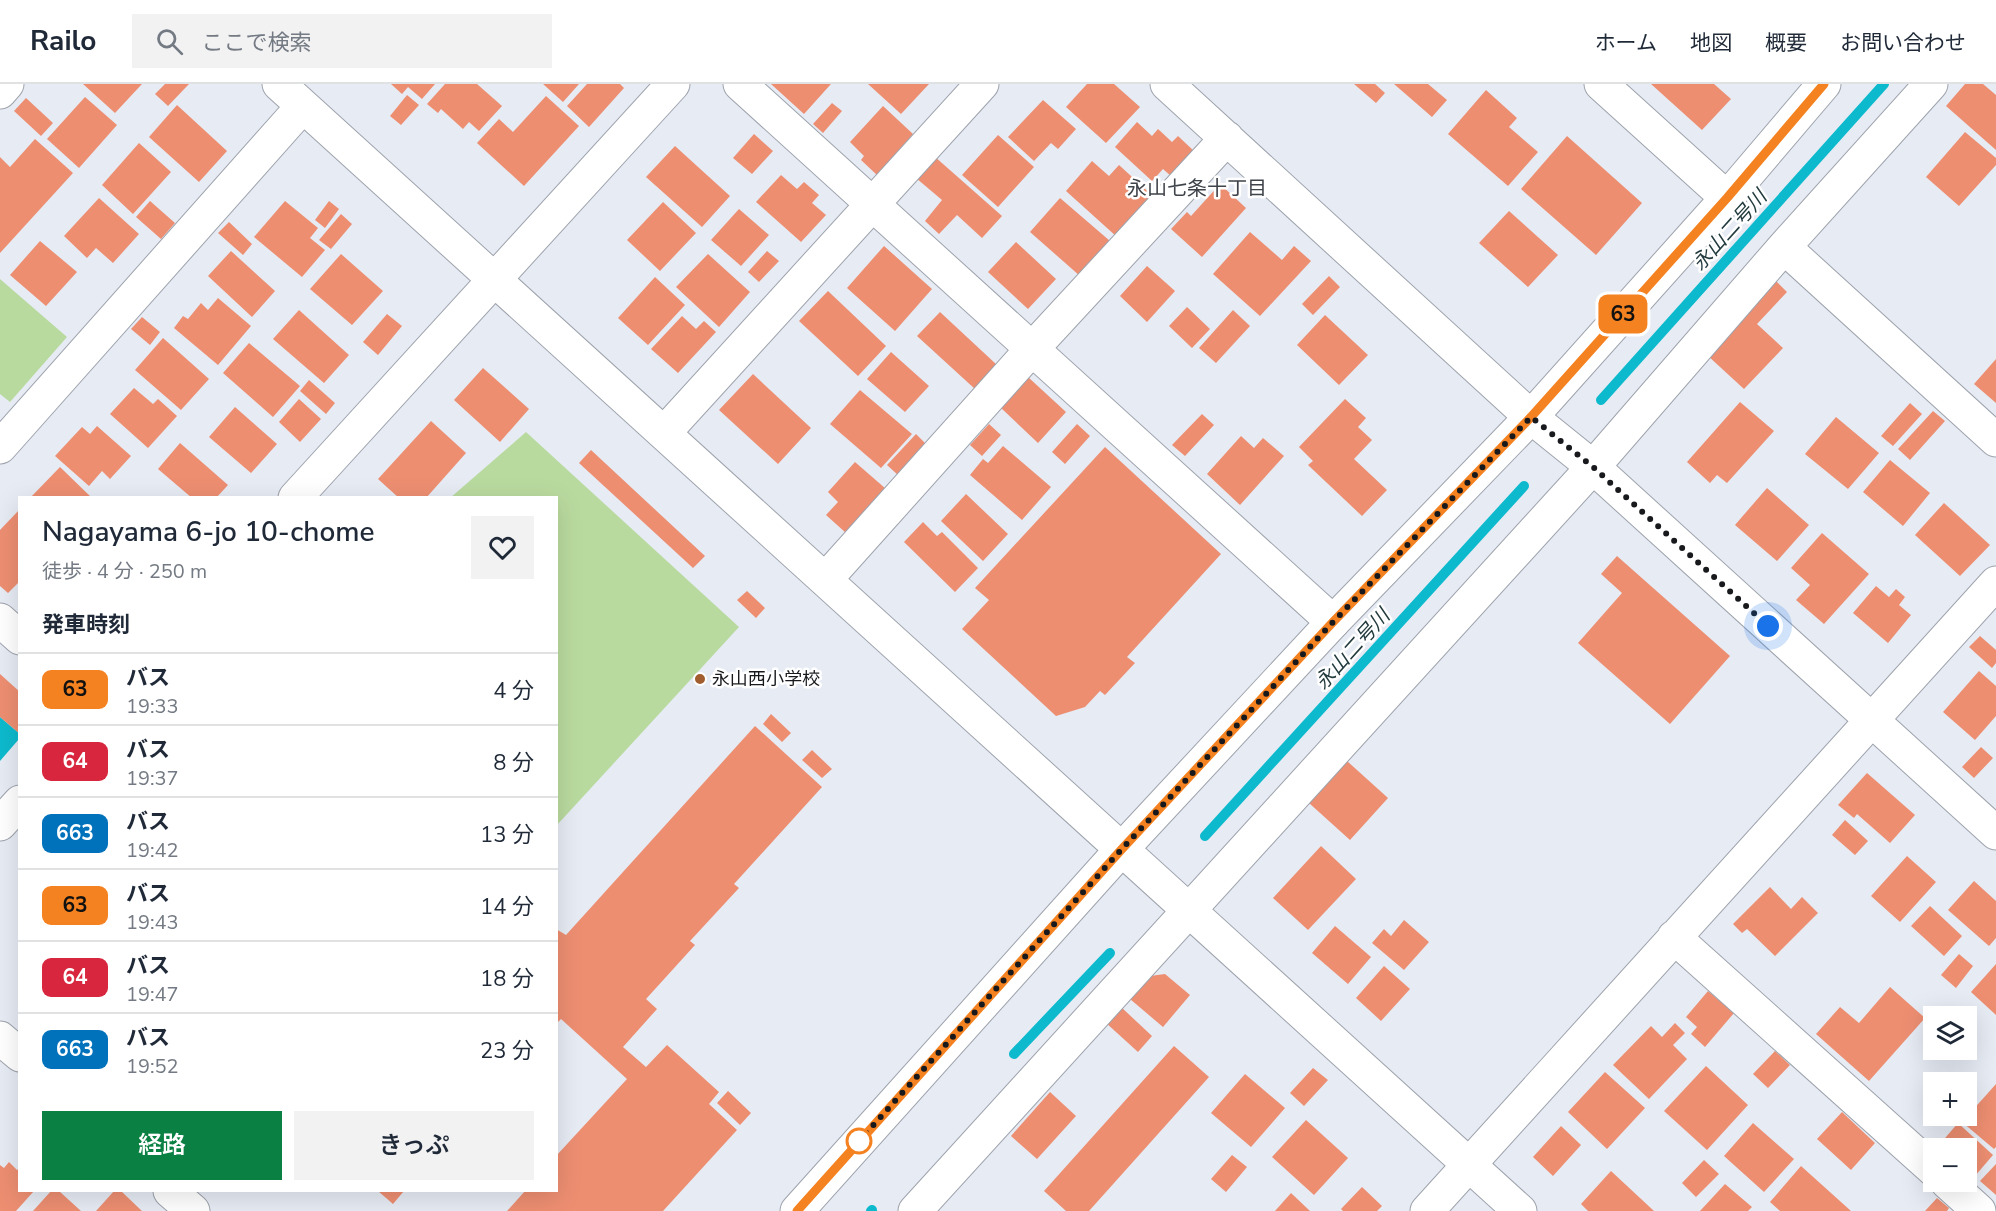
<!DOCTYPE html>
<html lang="ja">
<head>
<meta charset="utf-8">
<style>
	:root { --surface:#fff; --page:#f2f2f3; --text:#1f2937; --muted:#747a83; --line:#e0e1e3; --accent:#0b8043 }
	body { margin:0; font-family:"Nunito Sans","Noto Sans JP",sans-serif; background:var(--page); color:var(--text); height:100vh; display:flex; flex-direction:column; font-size:22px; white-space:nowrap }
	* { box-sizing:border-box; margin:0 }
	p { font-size:20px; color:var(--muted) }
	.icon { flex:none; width:33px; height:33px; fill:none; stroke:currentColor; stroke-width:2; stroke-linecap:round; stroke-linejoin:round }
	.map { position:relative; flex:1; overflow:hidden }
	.sheet { position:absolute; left:18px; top:412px; width:540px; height:696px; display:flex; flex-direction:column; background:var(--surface); border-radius:0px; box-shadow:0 6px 24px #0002 }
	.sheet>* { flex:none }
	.badge { padding:0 12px; border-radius:9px; font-size:21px; line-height:39px }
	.buttons { position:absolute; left:1923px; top:922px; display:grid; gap:12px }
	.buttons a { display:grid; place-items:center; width:54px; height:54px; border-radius:0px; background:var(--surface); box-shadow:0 6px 24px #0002; font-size:30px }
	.you { position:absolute; width:30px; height:30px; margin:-15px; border:4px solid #fff; border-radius:50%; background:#1a73e8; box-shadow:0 0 0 9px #1a73e833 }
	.map>.badge { position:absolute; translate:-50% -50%; box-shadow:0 0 0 3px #fff }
	h2 { padding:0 24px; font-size:22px; line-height:54px }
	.round { display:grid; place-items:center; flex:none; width:63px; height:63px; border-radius:0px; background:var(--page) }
	.overview { display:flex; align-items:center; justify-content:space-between; height:102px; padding:0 24px }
	h1 { font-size:28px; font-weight:600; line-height:45px }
	.action { display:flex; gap:12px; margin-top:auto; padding:12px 24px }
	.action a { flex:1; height:69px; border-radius:0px; background:var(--accent); color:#fff; font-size:24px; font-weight:600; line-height:69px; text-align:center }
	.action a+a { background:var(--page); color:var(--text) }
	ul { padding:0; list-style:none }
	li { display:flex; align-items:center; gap:18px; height:72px; padding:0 24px; border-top:2px solid var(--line) }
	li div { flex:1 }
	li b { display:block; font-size:22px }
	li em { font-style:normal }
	li .badge { min-width:66px; font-weight:700; text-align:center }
	header { display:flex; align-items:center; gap:36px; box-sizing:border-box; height:84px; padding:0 30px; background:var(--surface); border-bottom:2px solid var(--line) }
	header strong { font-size:28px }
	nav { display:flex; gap:33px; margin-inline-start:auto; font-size:21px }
	.search { width:420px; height:54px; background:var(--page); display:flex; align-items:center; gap:15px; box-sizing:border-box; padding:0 21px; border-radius:0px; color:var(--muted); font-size:22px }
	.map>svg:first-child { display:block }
</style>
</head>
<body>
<header>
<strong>Railo</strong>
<div class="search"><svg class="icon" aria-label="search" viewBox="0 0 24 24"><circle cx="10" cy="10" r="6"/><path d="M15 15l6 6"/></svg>ここで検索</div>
<nav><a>ホーム</a><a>地図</a><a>概要</a><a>お問い合わせ</a></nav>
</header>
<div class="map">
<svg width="1996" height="1127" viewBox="0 0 1996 1127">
	<rect width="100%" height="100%" fill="#e6ebf4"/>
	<path fill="#b9da9f" d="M0 195 67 253 10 318 0 310Z
		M526 348 739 543 557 741 556 414H450Z"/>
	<path fill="#0dbacd" d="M0 633 20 650 19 655 0 677Z"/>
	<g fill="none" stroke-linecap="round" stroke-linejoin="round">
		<path stroke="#0dbacd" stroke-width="10" d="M1601 316 1884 0
			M1205 752 1524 402
			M1014 970 1110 869
			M871 1127 872 1126"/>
	</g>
	<path fill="#ed8e71" d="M83 0H142L115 29Z
		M165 0H189L168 22 155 10Z
		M391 0H435L422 15 408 3 402 10Z
		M445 0H477L502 22 479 47 469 38 463 45 441 25 438 29 427 20Z
		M543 0H579L563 18Z
		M587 0H620L624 4 589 43 567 22Z
		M771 0H831L804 30Z
		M868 0H929L901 30Z
		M1087 0H1114L1140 23 1106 59 1066 23Z
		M1354 0H1375L1385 9 1376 19Z
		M1394 0H1428L1447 16 1432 33Z
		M1651 0H1714L1731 15 1702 46Z
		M1965 0H1983L1996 11V66L1946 22Z
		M1486 6 1517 34 1509 43 1538 68 1508 102 1448 50Z
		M407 11 419 21 401 41 390 32Z
		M546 12 579 42 524 102 477 59 499 35 513 48Z
		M85 13 117 41 79 84 47 55Z
		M26 14 53 39 41 52 14 27Z
		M1043 16 1076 45 1058 65 1051 59 1034 77 1008 53Z
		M832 19 842 27 823 49 813 40Z
		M177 21 227 67 199 98 149 53Z
		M883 22 913 50 877 91 861 76 864 72 850 58Z
		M1137 38 1152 52 1158 45 1172 58 1178 52 1195 68 1172 93 1163 85 1152 97 1115 63Z
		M1965 48 1996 74V81L1959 122 1926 93Z
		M754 50 773 67 752 90 733 74Z
		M998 51 1034 83 998 123 962 91Z
		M1567 52 1642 119 1596 171 1521 105Z
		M35 55 73 89 0 169V73L10 83Z
		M139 59 171 88 133 130 102 101Z
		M675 62 730 112 702 143 646 93Z
		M934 72 1002 132 982 154 957 131 939 150 925 137 942 116 916 94Z
		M1092 77 1109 92 1119 81 1154 113 1117 153 1066 107Z
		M781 91 797 105 804 98 819 111 812 119 826 131 801 158 756 118Z
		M1220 100 1246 124 1202 173 1171 145 1187 128 1191 132Z
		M99 114 139 150 113 179 96 164 87 174 64 152Z
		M1060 114 1110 157 1080 192 1030 148Z
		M150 117 175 139 161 155 136 133Z
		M285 117 318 144 310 154 325 166 302 193 254 153Z
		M329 117 339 125 325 144 315 136Z
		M663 118 696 149 660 187 627 156Z
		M739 125 769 151 741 182 711 156Z
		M1509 127 1558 171 1528 203 1479 159Z
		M341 130 352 140 331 165 319 156Z
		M229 138 252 160 243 171 218 149Z
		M1250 148 1282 176 1294 162 1311 177 1260 232 1213 190Z
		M40 157 77 188 46 222 10 191Z
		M1016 158 1056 195 1028 225 988 188Z
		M884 162 932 205 895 247 847 204Z
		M231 167 275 207 252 233 208 192Z
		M767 167 779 177 759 198 748 188Z
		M341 170 383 207 352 241 310 205Z
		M708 170 750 208 719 243 676 203Z
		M1147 182 1175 207 1147 238 1120 212Z
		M1329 192 1340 203 1313 231 1302 220Z
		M655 193 685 221 648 261 618 234Z
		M1776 197 1787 208 1757 240 1783 264 1744 305 1707 271Z
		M828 207 886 262 858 292 799 237Z
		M218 214 251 242 218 281 174 244 183 232 188 235 201 219 208 226Z
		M1187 223 1210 245 1192 264 1169 242Z
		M299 226 349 271 324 299 273 255Z
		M1233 226 1250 242 1216 279 1199 264Z
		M940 228 997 281 975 305 917 252Z
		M387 230 402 242 378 271 363 258Z
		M1325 231 1368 271 1339 301 1297 261Z
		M682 232 696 245 704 237 716 248 678 289 651 265Z
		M142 233 160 248 150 261 131 245Z
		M163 254 209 295 181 326 135 286Z
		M249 259 300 302 273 333 223 289Z
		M891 268 929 302 905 328 867 295Z
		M1996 275V319L1974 300Z
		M483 284 529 325 500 358 454 316Z
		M753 290 811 344 778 380 719 326Z
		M1028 293 1066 328 1038 359 1000 323Z
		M309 296 335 319 326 330 300 307Z
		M134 304 153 320 158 315 177 332 148 364 110 330Z
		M860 306 912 350 881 384 830 340Z
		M299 315 321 335 300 358 279 338Z
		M1345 315 1366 334 1358 343 1372 356 1354 375 1387 406 1362 432 1308 381 1313 377 1299 363Z
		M1740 318 1774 347 1727 399 1717 391 1710 399 1687 378Z
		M1910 319 1922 330 1893 362 1881 352Z
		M235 323 277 360 251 389 209 353Z
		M1933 327 1945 337 1910 376 1898 365Z
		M1202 330 1214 341 1185 372 1172 361Z
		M1836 333 1879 369 1848 405 1805 370Z
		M431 337 466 369 426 414H399L378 395Z
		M989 340 1001 351 982 372 970 361Z
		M1077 340 1090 352 1065 380 1052 368Z
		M97 342 131 372 110 395 102 387 89 402 55 372 82 343 90 350Z
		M916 350 927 361 899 392 887 381Z
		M1241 352 1254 364 1263 354 1284 372 1240 421 1207 390Z
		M180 359 228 401 216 414H192L158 385Z
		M1003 362 1051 403 1022 436 970 391 983 375 988 379Z
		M1105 363 1221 470 1127 573 1135 579 1105 611 1100 607 1085 623 1056 632 962 545 989 516 975 504Z
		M591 366 705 472 693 484 579 379Z
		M1890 376 1930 409 1903 442 1863 408Z
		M855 378 886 405 846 449 826 431 838 418 828 408Z
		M60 383 92 414H30Z
		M1767 404 1809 441 1777 477 1735 441Z
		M966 410 1008 450 983 477 941 437Z
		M1944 419 1990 461 1960 492 1915 451Z
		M20 425V497L8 509 0 502V446Z
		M923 438 937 452 942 448 978 484 955 508 904 458Z
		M1822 449 1869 490 1824 540 1796 516 1810 501 1791 484Z
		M1617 472 1730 572 1670 640 1578 559 1622 509 1601 490Z
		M1876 502 1889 513 1896 505 1905 513 1899 521 1911 531 1888 559 1853 529Z
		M747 507 765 524 756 534 737 516Z
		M1980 552 1996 566V579L1992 584 1969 563Z
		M1979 587 1996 602V632L1975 656 1943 628Z
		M0 590 20 608V650L0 633Z
		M771 630 791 649 782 658 763 640Z
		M755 642 822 703 734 800 739 804 690 857 695 861 646 915 657 925 623 963 646 983 667 961 719 1008 709 1020 737 1046 663 1127H507L525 1107H556V1072L627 995 561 935 556 940V845L566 851Z
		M1981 663 1993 674 1974 694 1962 683Z
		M812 666 832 685 822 694 802 676Z
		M1347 677 1388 714 1350 756 1309 719Z
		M1867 689 1915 731 1890 759 1857 730 1854 734 1838 721Z
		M1845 736 1868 757 1855 771 1832 751Z
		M1321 762 1356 795 1308 846 1273 814Z
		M1907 772 1936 798 1900 838 1871 812Z
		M1974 797 1996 817V854L1989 862 1948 826Z
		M1770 803 1791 825 1802 813 1818 829 1775 872 1747 845 1742 849 1733 840Z
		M1930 822 1962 852 1944 872 1911 842Z
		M1404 836 1429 858 1404 886 1372 859 1384 845 1391 852Z
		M1335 842 1371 873 1348 900 1312 869Z
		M1959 870 1973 882 1956 904 1941 891Z
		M1996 880V931L1971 908Z
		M1384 882 1410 905 1381 937 1356 914Z
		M1165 890 1190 911 1163 943 1130 915 1150 892Z
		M1890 903 1925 934 1869 997 1816 950 1840 923 1859 939Z
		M1708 907 1734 929 1705 963 1691 950 1697 943 1686 933Z
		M1120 922 1152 952 1138 968 1105 938Z
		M1675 939 1685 949 1673 961 1687 975 1649 1015 1613 981 1651 942 1662 953Z
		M1174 962 1209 993 1089 1127H1066L1044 1107Z
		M1775 967 1790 981 1768 1004 1753 990Z
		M1706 982 1748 1021 1707 1066 1664 1027Z
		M1313 984 1328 996 1304 1022 1290 1009Z
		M1605 988 1645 1024 1607 1065 1568 1028Z
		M1245 990 1285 1024 1251 1063 1211 1029Z
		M1996 1000V1063L1994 1065 1962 1038Z
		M728 1007 751 1029 740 1041 717 1019Z
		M1050 1008 1076 1032 1037 1075 1011 1052Z
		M1842 1028 1875 1059 1851 1086 1817 1055Z
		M1306 1036 1348 1074 1314 1111 1272 1073Z
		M1753 1039 1794 1075 1764 1108 1724 1072Z
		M1958 1039 1993 1071 1975 1092 1966 1084V1065H1944L1939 1061Z
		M1561 1042 1581 1061 1553 1092 1533 1073Z
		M1232 1071 1247 1083 1226 1108 1211 1095Z
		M1704 1076 1719 1090 1696 1113 1682 1099Z
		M9 1078 17 1086 20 1084V1107H34L16 1127H0V1081L4 1084Z
		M1996 1080V1111L1980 1097Z
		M1801 1082 1851 1127H1780L1770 1118Z
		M1611 1087 1654 1127H1588L1581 1120Z
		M1725 1100 1752 1123 1748 1127H1700Z
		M1362 1103 1382 1122 1377 1127H1343L1341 1125Z
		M51 1107H59L81 1127H33Z
		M114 1107H121L142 1127H96Z
		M378 1107H404L393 1120Z
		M1291 1109 1310 1127H1275Z
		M1937 1114 1949 1124 1947 1127H1925Z"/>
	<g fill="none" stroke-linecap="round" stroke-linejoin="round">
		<defs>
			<path id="minor" d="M279 0 1520 1127
				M740 0 1333 538
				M1167 0 1531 333 1593 383 1996 749
				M1601 0 1727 114
				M0 8 7 0
				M1784 163 1996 356
				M664 349 982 0
				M0 363 303 22
				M295 414 673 0
				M825 496 1032 265 1227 54
				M0 536 20 554
				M0 740 20 718
				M1674 853 1934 1086
				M0 954 20 971
				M1947 1098 1979 1127
				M170 1107 193 1127
				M915 1127 1593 383 1784 163 1931 0
				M1427 1127 1996 499"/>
			<path id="tertiary" d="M797 1127 1121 766 1333 538 1531 333 1727 114 1824 0"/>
		</defs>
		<use href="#minor" stroke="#9ea3ac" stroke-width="35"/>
		<use href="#tertiary" stroke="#9ea3ac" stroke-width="35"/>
		<use href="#minor" stroke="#fff" stroke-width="33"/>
		<use href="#tertiary" stroke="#fff" stroke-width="33"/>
	</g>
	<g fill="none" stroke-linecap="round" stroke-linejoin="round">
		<defs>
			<path id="line" d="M797 1127 1121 766 1333 538 1531 333 1727 114 1824 0"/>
		</defs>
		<use href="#line" stroke="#fff" stroke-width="14"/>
		<use href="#line" stroke="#f58220" stroke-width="9"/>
		<path stroke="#17191c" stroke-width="6" stroke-dasharray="0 10.8" d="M859 1057 1121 766 1333 538 1531 333 1593 383 1768 542"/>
	</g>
	<circle fill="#a15d2e" stroke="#fff" stroke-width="2" cx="700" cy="595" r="6"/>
	<circle fill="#fff" stroke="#f58220" stroke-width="3" cx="859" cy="1057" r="12"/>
	<g text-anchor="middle" stroke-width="5" stroke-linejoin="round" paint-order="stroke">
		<g font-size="18" fill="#17191c" stroke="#fff" text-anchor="start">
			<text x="712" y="601">永山西小学校</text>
		</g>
		<g font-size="20" fill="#3f434a" stroke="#fff">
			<text x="1197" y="111">永山七条十丁目</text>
		</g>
		<g font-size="20" font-style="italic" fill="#233b3f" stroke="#fff">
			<text transform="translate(1729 146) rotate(-48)" y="7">永山二号川</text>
			<text transform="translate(1352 565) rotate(-48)" y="7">永山二号川</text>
		</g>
	</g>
</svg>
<div class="buttons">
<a><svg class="icon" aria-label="layers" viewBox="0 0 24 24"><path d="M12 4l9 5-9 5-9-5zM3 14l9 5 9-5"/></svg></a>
<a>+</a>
<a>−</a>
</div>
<div class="you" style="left:1768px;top:542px"></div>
<b class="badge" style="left:1623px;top:230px;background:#f58220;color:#111">63</b>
<section class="sheet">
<div class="overview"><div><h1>Nagayama 6-jo 10-chome</h1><p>徒歩 · 4 分 · 250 m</p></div><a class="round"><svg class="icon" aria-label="heart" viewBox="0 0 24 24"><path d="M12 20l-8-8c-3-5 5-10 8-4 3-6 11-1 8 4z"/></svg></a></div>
<h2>発車時刻</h2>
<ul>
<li><span class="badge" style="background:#f58220;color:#111">63</span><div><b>バス</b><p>19:33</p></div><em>4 分</em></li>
<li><span class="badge" style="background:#d7263d;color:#fff">64</span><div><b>バス</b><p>19:37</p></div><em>8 分</em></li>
<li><span class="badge" style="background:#0072bc;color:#fff">663</span><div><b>バス</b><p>19:42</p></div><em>13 分</em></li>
<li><span class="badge" style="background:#f58220;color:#111">63</span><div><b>バス</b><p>19:43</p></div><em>14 分</em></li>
<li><span class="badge" style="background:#d7263d;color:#fff">64</span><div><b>バス</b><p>19:47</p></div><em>18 分</em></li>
<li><span class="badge" style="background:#0072bc;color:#fff">663</span><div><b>バス</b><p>19:52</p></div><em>23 分</em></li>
</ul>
<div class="action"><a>経路</a><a>きっぷ</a></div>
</section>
</div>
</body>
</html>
